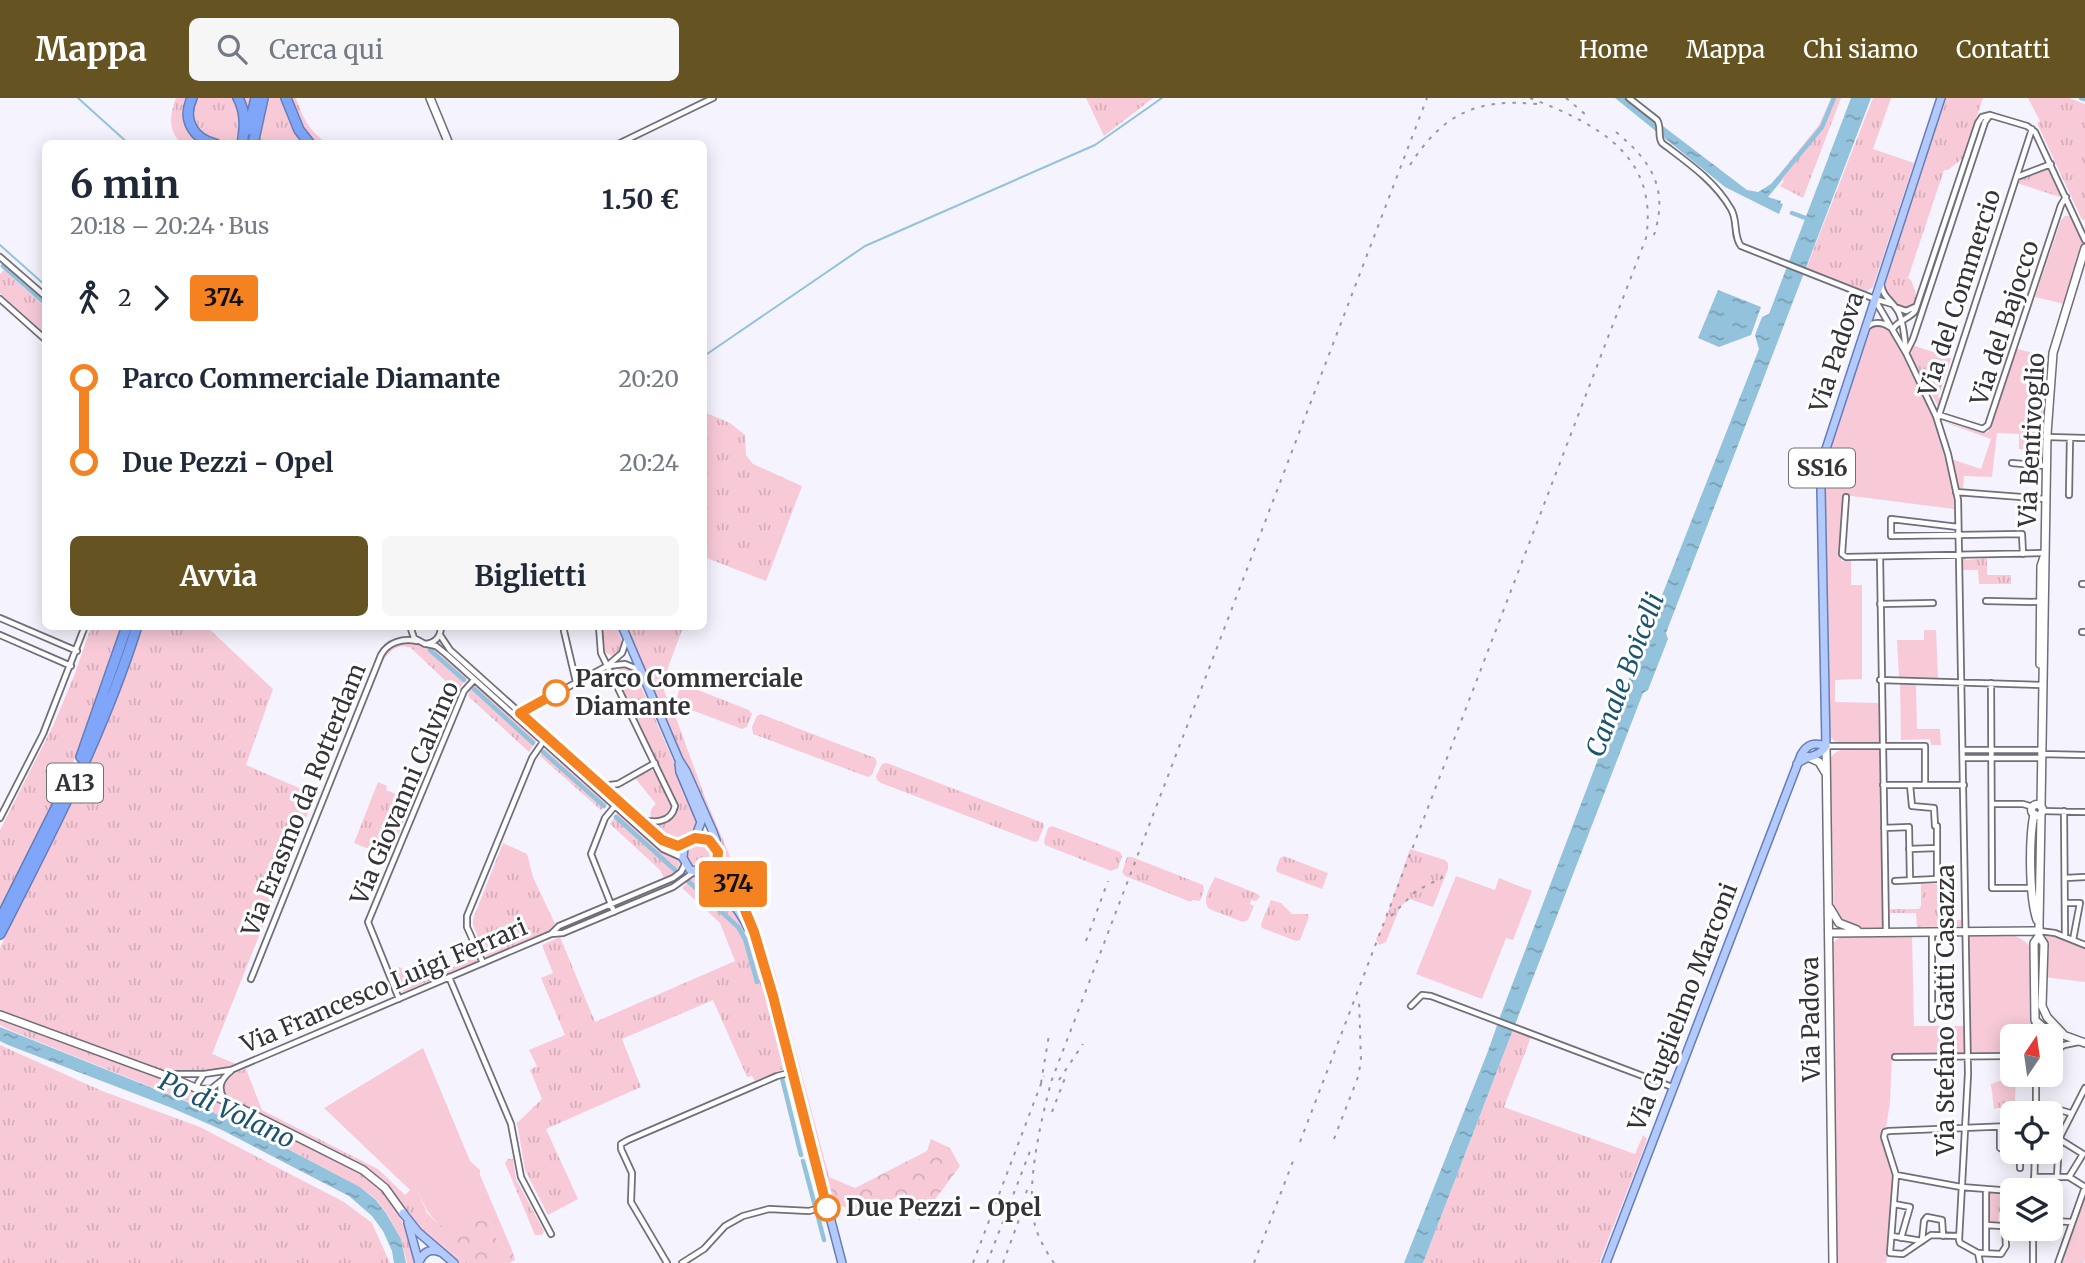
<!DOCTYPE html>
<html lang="it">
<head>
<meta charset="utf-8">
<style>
	:root { --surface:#fff; --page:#f6f6f7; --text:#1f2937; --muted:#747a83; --accent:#655421 }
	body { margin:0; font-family:Merriweather,serif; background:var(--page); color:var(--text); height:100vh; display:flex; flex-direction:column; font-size:26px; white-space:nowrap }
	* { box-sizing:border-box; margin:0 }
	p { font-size:23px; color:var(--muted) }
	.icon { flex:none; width:38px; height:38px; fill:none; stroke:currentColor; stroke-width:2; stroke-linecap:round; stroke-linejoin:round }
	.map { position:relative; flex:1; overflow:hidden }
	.panel { position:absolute; left:42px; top:42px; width:665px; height:490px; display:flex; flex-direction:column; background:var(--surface); border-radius:10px; box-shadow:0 4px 18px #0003 }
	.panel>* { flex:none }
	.badge { padding:0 14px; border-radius:5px; font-size:24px; line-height:46px }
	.needle { width:46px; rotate:13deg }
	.buttons { position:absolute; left:2000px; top:926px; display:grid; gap:14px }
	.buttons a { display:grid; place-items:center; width:63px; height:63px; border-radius:10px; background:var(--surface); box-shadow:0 4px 18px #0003; font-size:35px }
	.map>.badge { position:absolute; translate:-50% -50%; box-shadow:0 0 0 4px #fff }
	.legs { display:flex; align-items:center; gap:10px; height:77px; padding:0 28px; font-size:23px }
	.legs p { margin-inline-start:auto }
	.headline { display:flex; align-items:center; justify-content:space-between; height:119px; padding:0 28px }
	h1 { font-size:38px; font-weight:700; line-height:52px }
	.cta { display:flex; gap:14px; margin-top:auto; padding:14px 28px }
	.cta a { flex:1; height:80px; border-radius:10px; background:var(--accent); color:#fff; font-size:28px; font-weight:700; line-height:80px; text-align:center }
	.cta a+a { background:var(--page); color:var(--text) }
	ul { padding:0 28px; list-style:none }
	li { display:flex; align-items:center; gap:24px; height:84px; font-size:26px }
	li i { display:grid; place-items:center; width:10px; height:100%; margin:0 9px; background:currentColor }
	li i::after { content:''; width:18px; height:18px; margin:-9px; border:5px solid; border-radius:50%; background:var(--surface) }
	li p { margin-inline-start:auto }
	li:first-child i { background:linear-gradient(#0000 50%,currentColor 0) }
	li:last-child i { background:linear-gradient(currentColor 50%,#0000 0) }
	header { display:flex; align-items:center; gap:42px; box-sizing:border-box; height:98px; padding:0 35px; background:var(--accent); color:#fff }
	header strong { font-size:33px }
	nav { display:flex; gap:38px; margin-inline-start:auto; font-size:24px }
	.search { width:490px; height:63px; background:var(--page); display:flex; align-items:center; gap:18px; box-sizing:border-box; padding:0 24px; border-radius:10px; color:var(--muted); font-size:26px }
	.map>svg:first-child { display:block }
</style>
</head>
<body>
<header>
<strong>Mappa</strong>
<div class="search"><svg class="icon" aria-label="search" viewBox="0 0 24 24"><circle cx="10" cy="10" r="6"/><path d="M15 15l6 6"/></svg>Cerca qui</div>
<nav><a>Home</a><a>Mappa</a><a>Chi siamo</a><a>Contatti</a></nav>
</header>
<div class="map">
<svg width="2085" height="1165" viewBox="0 0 2085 1165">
	<defs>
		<pattern id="grass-tufts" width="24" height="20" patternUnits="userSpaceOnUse" patternTransform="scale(1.75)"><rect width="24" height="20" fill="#f8cad8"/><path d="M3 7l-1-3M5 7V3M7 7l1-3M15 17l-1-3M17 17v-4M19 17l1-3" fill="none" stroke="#d5aeba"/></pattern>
		<pattern id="forest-crowns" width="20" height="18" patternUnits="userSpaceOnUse" patternTransform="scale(1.75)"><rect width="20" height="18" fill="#f8cad8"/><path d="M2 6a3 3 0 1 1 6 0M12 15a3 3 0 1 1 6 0" fill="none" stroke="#d5aeba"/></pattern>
		<pattern id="water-ripples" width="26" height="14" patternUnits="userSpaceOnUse" patternTransform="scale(1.75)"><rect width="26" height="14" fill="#93c2dc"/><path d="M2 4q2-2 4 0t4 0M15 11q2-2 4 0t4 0" fill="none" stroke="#799eb3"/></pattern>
	</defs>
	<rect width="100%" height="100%" fill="#f5f3fd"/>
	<path fill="url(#grass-tufts)" d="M176 0H296C303 20 309 33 327 45H182C167 33 170 16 176 0Z
		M1086 0H1153L1104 38Z
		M1831 0H1841L1803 100 1780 88 1784 83 1778 78 1819 27Z
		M1873 0H1891L1873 51 1914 65 1873 189 1867 193H1863L1806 171Z
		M1946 0H1983L1963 60 1948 72H1944L1908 180 1911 182 1917 198 1914 206 1903 210 1888 198 1885 186Z
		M2028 0H2069L2085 6V123L2081 120 2037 25 2040 23Z
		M2046 71 2050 73 2061 96 2060 99 2017 85 2023 80Z
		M4 172 45 209V236L0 195V176Z
		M1912 247 1951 260 1938 299 1941 301 1938 308 1911 257Z
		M704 314 730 325 745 337 746 357 753 366 802 388 766 483 704 459Z
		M1961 459H1965L1966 462 1987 460V477H2011V486H1979L1978 472H1963Z
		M91 529H123L79 651 57 700 0 811V732L53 628 74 578Z
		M143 529H207L273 591 246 667 315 697 212 956 236 966 222 971 192 975 159 973 0 914V850L111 617Z
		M601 529H617L622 544 619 556 613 558 604 554Z
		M627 529H683L662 586 668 604 672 609 706 702 750 805 774 871 829 1079 824 1080 780 910 766 863 737 786 721 767 722 752Z
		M439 542 446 551 657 740 670 749 681 750 680 756 672 754 663 748 435 545Z
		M411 545 434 549 467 580 458 592 453 590 410 549C395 546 390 554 383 563 387 550 397 545 411 545Z
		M623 568 631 570 637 579 695 713C699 728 696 737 682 744L668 743 649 727 650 725C661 728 674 721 677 710L615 579 617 573Z
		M476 587 537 642 529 654 468 598 470 592Z
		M685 587 749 612 752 616 747 629 742 631 681 608C675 603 678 596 680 589Z
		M761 616 875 660 877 664 872 677 868 679 753 636 752 629 757 618Z
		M546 649 608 705 601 712 540 658Z
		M887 665 1043 725 1044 729 1038 743 1035 744 881 685 877 682 876 678 882 666Z
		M650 672 657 674 673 710 669 717 656 722 651 721C650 714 650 711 656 706L635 680Z
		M378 684 387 688 386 692 412 703 389 759 354 745Z
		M618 714 665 756 680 763C680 772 672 778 664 780L660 772 610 726Z
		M1052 728 1120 754 1122 758 1118 770 1111 773 1045 747 1044 743 1048 730Z
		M698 741 712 747 715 762 709 770 694 771 686 765V749Z
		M503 745 527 756 533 779 555 826 549 833 486 859 473 827V821Z
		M1410 751 1445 762 1448 765V771L1433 809 1409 801 1400 809 1386 844 1379 847 1376 841 1383 828Z
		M1284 758 1328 775 1322 791 1277 774 1276 770 1280 760Z
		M1127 759H1132L1203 787 1204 792 1200 803 1192 802 1191 804 1125 778 1122 774Z
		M693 779C750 791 772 923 784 971L755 983 752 978 747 979 713 902 622 941 641 989 546 1031 578 1101 548 1117 525 1072 517 1025 542 1001 530 972 537 968 529 952 565 937 541 880 553 875 542 847 560 839 595 924 735 863 720 825 682 790Z
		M1215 779 1258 796 1260 799 1256 803 1251 802 1250 806 1254 808 1248 822 1243 824 1209 811C1201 802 1211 788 1215 779Z
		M1921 786H1939L1943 788 1941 806 1946 809V822H1962V828L1917 829 1916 815H1890V811H1919L1921 808Z
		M1271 802 1281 805 1292 816H1308L1309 819 1300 842 1296 843 1262 830 1261 826Z
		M476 859 477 863 403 894 393 872 398 869 429 880Z
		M0 920C124 965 249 1009 363 1076 397 1103 405 1125 417 1165H407L401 1141 386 1114 377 1102 360 1089 266 1039 208 1012 12 933 0 927Z
		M1513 932 1531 939 1504 1009 1635 1056 1643 1037 1647 1041 1641 1058 1599 1165H1423Z
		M0 947 102 993 200 1029 344 1104 372 1125 390 1165H0Z
		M246 971 262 1012 378 1071 405 1097 410 1092H417L427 1115 422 1129 454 1157 468 1165H459L416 1127 399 1102 373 1075 229 1002C211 986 232 975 246 971Z
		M2016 977 2015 1007 1994 1011 1991 986Z
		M508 1061H513L516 1081 544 1133 542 1137H535L505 1065Z
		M1987 1094 2012 1096V1114H1999L1998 1125H1988Z"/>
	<path fill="url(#forest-crowns)" d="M931 1041 950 1050 960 1068 919 1123 905 1095 867 1114 833 1106 824 1080 829 1079 855 1090 927 1053Z
		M427 1115 436 1124 488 1122 499 1147 514 1157 515 1162 509 1165H468L454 1157 422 1129Z"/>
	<path fill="#f8cad8" d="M2065 118H2070L2084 144 2064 206 2035 199 2061 122Z
		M1877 226 1885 227 1890 232 1936 326 1953 392 1954 411 1844 397 1841 463H1851V487H1862V581L1835 582V604L1879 605 1880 644H1838L1834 643 1829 637 1825 416 1827 371 1831 348 1871 228Z
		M2017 251 2050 259 2044 353 2019 351V336L1997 335 1992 379 1964 378 1963 390H1958L1951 361 1981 371 1991 341 1941 323 1983 335 1988 334Z
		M1924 532H1936L1938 580 1899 579 1897 542H1924Z
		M1900 586 1916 587 1917 631H1940L1941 647H1931L1930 641 1901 642Z
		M1881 650 1885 830 1860 831 1842 825 1834 815 1830 661C1838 645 1865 651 1881 650Z
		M1456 778 1495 792 1499 780 1532 793 1513 842 1506 840 1482 901 1416 876Z
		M1912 836 1914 928H1965V955L1892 956 1890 1004 1886 1030 1881 1031V1036L1895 1077 1891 1138 1886 1165H1837L1833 845 1841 838Z
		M1967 836C1986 836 2018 831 2030 849L2032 938H2012V954L1969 955Z
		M2046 838 2055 839 2085 850V884L2044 879Z
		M423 950 470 1063 480 1072V1077L514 1157 499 1147 488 1122 474 1123 468 1132 454 1136C433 1125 427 1114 417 1092H410L324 1010Z
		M2085 1097V1162L2084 1165H2061Z"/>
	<path fill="url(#water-ripples)" d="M1615 0H1626L1747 92 1758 94 1771 86 1778 78 1782 82 1768 99 1781 103 1780 105 1783 106 1779 116 1725 89Z
		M1851 0H1871L1666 535 1668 541 1648 592 1643 595 1423 1165H1404L1488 953 1501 916 1611 627 1759 251 1755 237 1762 219 1769 216Z
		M1718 192 1761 209 1751 237 1719 249 1698 240Z
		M0 929 212 1014 265 1039 360 1089 376 1102 386 1115 401 1141 406 1165H394L392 1153 383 1133 372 1118 349 1098 222 1032 172 1010 8 947 0 943Z"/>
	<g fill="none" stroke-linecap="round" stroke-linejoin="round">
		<path stroke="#93c2dc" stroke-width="2" d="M78 0 129 46
			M0 147 46 188
			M704 258 865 148 1095 47 1162 0"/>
		<path stroke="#93c2dc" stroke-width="4.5" d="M2081 0 2085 1
			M1777 83 1822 29 1834 0
			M1792 115 1811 122
			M3 168 46 206
			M430 552 464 582
			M474 591 533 645
			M543 654 604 708
			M616 719 675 772
			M687 782 738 829 745 841 757 884
			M782 980 801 1057
			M803 1063 815 1108
			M817 1115 824 1142"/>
		<defs>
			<path id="street" d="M1629 0 1657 22C1662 29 1657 38 1662 45 1687 64 1715 83 1731 111 1738 122 1733 138 1741 148L1875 201 1892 206
				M1990 17 2027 28 2035 34 2085 142
				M618 46 713 0
				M2017 79 2051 66
				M0 159 46 199
				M1881 186C1883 200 1893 203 1899 215 1904 227 1905 242 1906 255
				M0 201 46 242
				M1875 202 1906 255 1936 318 1948 356 1958 402 1968 976 1959 1142 1960 1145 1978 1155 1980 1165
				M1898 210 1906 213 1915 209
				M1866 230C1873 223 1882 224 1890 229
				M1893 231C1898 222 1909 221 1915 213L1978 25 1982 19 1990 17
				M1906 255 1913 241 1985 24 1990 17
				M1939 317 1983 331 1988 327 2061 107 2066 99
				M1938 320 2032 31
				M2047 339 2085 340
				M2012 365 2046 368
				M1956 394 2046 401
				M2069 397 2070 340
				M1846 399 1842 456 1846 459 2044 455
				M1958 429 1891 421V438L2022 436 2023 456
				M1880 459 1886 834
				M2082 486H2085
				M1986 503 2040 504
				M1880 506 1933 505
				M0 520 77 553
				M410 528 414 540 425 546C435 545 441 539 441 528
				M599 528 601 555 675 708C671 726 653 725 639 721
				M564 533 576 584
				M2082 534H2085
				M0 537 71 568
				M440 537 450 552 662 742 673 747 687 745
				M427 546 436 548 446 556 663 751 683 760
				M608 568 625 566 640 572
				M1880 582 2043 587
				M1991 585 1992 790H2032
				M520 615 607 568 622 555 626 543
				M1827 648H1925V687
				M1963 652H2041
				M2041 656 2085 657
				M1963 660H2041
				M1883 687H1964
				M602 688 618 686 655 665
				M1992 706H2023L2033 709
				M2043 713 2085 714
				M2064 713 2065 838
				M0 720 43 636 85 528
				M1884 730 1909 729 1910 782
				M1909 751 1937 750
				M2065 780 2085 779
				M1895 783 1937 781V728H1935L1934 710 1912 708 1910 687
				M2065 805H2080L2073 842
				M614 814 591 756 605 720 615 708
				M2039 833 2055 835 2085 847
				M551 836 559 828 673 780 681 774 685 766
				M483 865 467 829V818L532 660 543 644
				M449 879 511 1026 521 1079 551 1136
				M251 881 381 557C388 544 403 540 417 543
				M399 901 368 824 464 593 474 582
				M1411 908 1422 897 1431 898 1672 989
				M1932 921V834
				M2035 923V938
				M2051 955 2064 947 2079 944
				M1895 959 2012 958
				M165 976H204L231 972 551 836 563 835 673 789 694 774
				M204 976 198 985 197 990 211 991 221 983
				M224 1001C217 989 221 981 231 973
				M2036 1013 2060 1012 2070 1015
				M2036 1015V976
				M2000 1029V1050L2004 1052H2012
				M2059 1041 2083 1056 2069 1079
				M2020 1070V1054
				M1896 1077 1961 1089 2012 1093
				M2034 1079H2069L2085 1089
				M2057 1079 2059 1041 2085 990
				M1986 1091V1155
				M2034 1092 2035 1054
				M1894 1106 1910 1109 1901 1140
				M2051 1123 2072 1124
				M1892 1138 1922 1143 1924 1123 1927 1119 1942 1122 1943 1138
				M1959 1138 1931 1137 1903 1156 1890 1155 1896 1077 1884 1039 1885 1034 1889 1033 2012 1028
				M1979 1155 2001 1156 2006 1148 2005 1130 2002 1128 1986 1127
				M667 1165 631 1104 632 1075 621 1051V1046L628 1042 777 978 792 974
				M682 1165 704 1151 725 1128 743 1118 769 1111 809 1113 827 1108
				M2033 1165V1130
				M2058 1165 2085 1089"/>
			<path id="secondary" d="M430 0 449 46
				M2040 566 2041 468 2044 459
				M1826 648 1833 1165
				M1808 659 1819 664 1825 674
				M2031.5 712a5.5 5.5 0 1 1 11 0a5.5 5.5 0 1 1-11 0Z
				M2041 709 2047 336 2053 255 2085 150
				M2034 716C2029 741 2029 798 2037 822
				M2041 717 2039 826V838L2044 846 2042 908 2047 919 2063 936
				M1830 810 1839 825 1857 832
				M1829 835 2039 833
				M2039 838 2034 845 2035 922 2044 930 2085 945
				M0 917 177 982 228 1004 363 1072 385 1090 403 1115"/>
			<path id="primary" d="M622 528 679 662 686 673 713 734 716 742V749
				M1826 648 1821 391 1824 357 1941 0
				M679 666 680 674 701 724 695 740 684 749 683 760 690 772 704 774 714 768C720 758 718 749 709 742L695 740
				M1797 666C1806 657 1819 660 1826 648
				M716 765 736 791 754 834 775 908 842 1165
				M697 775C720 790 736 805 748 830
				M403 1115 418 1134 454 1165
				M408 1125 419 1165
				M419 1164C423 1155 429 1150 440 1154
				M1606 1165 1801 657C1807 646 1814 644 1826 648"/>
			<path id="highway" d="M192 0C182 22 193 40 215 46
				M238 0C246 15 245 29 242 46
				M286 0 299 32 310 46
				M248 32 256 0
				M253 46 263 0
				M81 659 127 528
				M0 822 66 690
				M0 836C51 736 103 636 137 528"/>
		</defs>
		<use href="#street" stroke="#706e79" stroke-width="8"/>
		<use href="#secondary" stroke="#706e79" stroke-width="10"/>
		<use href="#primary" stroke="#657eb6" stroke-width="10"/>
		<use href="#highway" stroke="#657eb6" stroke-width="12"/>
		<use href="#street" stroke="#fff" stroke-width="4.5"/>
		<use href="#secondary" stroke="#fff" stroke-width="7"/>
		<use href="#primary" stroke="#b3cafc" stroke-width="7"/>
		<use href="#highway" stroke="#80a6fa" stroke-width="9"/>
		<path stroke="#9a98a0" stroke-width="2" stroke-dasharray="3.5 7" stroke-linecap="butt" d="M1566 0 1586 17
			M1616 34C1651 63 1669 90 1654 137
			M1410 67C1442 17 1475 0 1537 6
			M1391 818 1416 793 1443 779
			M1086 843 1108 783
			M1059 982 1083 946
			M1041 985 1049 937
			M1052 1014 1065 980
			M1334 1041 1358 979 1361 963 1359 902
			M1300 1044 1646 140C1659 57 1597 26 1530 0
			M973 1165 1044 978
			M987 1165 1032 1048
			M1003 1165 1020 1119 1027 1092
			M1054 1165C1047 1155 1040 1143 1036 1131 1024 1091 1041 1024 1051 984L1427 0
			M1254 1165 1295 1058"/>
	</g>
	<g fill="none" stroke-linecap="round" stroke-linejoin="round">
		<defs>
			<path id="line-1" d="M556 595 520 615 662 742 678 748 695 740 709 742 718 754 717 767 730 782 738 795 754 834 773 898 827 1110"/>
		</defs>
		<use href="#line-1" stroke="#fff" stroke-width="16"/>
		<use href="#line-1" stroke="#f58220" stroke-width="10"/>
	</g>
	<g fill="#fff" stroke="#f58220" stroke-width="3.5">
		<circle cx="556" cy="595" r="12"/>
		<circle cx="827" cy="1110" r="12"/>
	</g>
	<g text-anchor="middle" stroke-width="6" stroke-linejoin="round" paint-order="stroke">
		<g fill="#fff" stroke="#717074" stroke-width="2">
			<rect x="1789" y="350.5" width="66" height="39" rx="5"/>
			<rect x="47" y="665.5" width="56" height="39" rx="5"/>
		</g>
		<g font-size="23" font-weight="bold" fill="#343338">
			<text x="1822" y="378">SS16</text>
			<text x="75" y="693">A13</text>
		</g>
		<g font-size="24" fill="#343338" stroke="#fff">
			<text transform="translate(1960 195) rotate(-72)" y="8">Via del Commercio</text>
			<text transform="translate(2005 225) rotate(-72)" y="8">Via del Bajocco</text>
			<text transform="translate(1837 254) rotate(-72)" y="8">Via Padova</text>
			<text transform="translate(2032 342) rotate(-87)" y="8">Via Bentivoglio</text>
			<text transform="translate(405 695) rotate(-67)" y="8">Via Giovanni Calvino</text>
			<text transform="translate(304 702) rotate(-68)" y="8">Via Erasmo da Rotterdam</text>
			<text transform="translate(384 888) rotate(-23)" y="8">Via Francesco Luigi Ferrari</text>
			<text transform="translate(1683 909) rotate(-69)" y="8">Via Guglielmo Marconi</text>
			<text transform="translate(1946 912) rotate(-90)" y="8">Via Stefano Gatti Casazza</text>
			<text transform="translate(1811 921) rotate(-91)" y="8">Via Padova</text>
		</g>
		<g font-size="24" font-weight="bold" fill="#343338" stroke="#fff" text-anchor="start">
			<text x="575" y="589">Parco Commerciale<tspan x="575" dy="28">Diamante</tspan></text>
			<text x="846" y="1118">Due Pezzi - Opel</text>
		</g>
		<g font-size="26" font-style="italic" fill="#1c5470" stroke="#fff">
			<text transform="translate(1625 577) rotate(-69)" y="9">Canale Boicelli</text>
			<text transform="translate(227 1012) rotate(25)" y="9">Po di Volano</text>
		</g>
	</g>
</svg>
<div class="buttons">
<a><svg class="needle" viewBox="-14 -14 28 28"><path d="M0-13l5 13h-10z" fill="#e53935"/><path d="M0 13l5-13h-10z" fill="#747a83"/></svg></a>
<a><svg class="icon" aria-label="locate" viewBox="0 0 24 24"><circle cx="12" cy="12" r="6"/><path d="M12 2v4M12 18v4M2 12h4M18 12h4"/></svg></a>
<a><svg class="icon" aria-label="layers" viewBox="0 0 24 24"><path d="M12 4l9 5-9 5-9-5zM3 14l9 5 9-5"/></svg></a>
</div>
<b class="badge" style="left:733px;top:786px;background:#f58220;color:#111">374</b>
<section class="panel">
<div class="headline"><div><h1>6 min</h1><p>20:18 – 20:24 · Bus</p></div><b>1.50 €</b></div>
<div class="legs"><svg class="icon" aria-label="walk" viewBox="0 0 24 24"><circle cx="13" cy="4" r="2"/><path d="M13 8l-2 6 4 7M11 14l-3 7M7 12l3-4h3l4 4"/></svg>2<svg class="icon" aria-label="forward" viewBox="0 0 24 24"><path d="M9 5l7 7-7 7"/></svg><b class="badge" style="background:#f58220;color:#111">374</b></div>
<ul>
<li><i style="color:#f58220"></i><b>Parco Commerciale Diamante</b><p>20:20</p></li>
<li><i style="color:#f58220"></i><b>Due Pezzi - Opel</b><p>20:24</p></li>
</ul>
<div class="cta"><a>Avvia</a><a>Biglietti</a></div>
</section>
</div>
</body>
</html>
